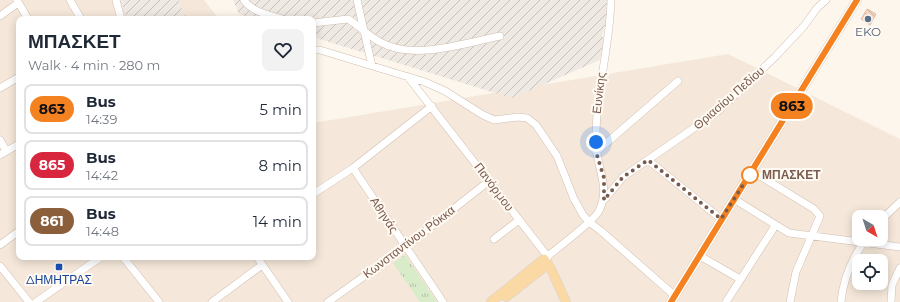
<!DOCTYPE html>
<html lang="en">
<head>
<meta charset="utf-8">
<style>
	:root { --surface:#fff; --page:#f2f2f3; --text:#1f2937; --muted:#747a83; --line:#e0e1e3 }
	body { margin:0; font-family:Montserrat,sans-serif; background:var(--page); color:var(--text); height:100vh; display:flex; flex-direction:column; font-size:15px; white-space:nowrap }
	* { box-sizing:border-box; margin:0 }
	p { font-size:13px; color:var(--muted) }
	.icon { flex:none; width:22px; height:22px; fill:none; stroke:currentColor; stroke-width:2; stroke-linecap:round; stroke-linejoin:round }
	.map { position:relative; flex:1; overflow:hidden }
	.details { position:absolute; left:16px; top:16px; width:300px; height:244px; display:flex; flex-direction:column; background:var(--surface); border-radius:8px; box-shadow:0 2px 10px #0003 }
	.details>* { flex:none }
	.badge { padding:0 8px; border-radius:13px; font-size:14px; line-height:26px }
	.needle { width:26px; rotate:141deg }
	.controls { position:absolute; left:852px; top:210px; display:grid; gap:8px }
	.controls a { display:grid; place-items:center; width:36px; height:36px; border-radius:8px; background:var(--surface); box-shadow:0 2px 10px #0003; font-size:20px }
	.you { position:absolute; width:20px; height:20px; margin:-10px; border:3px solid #fff; border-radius:50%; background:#1a73e8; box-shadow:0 0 0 6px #1a73e833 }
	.map>.badge { position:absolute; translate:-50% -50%; box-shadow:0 0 0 2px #fff }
	.round { display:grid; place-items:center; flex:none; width:42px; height:42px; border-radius:8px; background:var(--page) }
	.overview { display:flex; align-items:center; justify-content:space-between; height:68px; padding:0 12px }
	h1 { font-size:19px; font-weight:600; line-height:30px }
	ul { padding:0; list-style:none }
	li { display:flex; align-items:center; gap:12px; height:50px; margin:0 8px 6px; padding:0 4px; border:2px solid var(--line); border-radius:8px }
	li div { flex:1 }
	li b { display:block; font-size:15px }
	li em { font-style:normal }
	li .badge { min-width:44px; font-weight:700; text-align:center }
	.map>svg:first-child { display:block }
</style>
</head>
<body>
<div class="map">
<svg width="900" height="302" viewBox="0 0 900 302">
	<defs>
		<pattern id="industrial-furrows" width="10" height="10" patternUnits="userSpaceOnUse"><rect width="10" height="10" fill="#efe9e4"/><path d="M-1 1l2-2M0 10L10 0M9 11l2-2" fill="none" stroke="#c7c0bb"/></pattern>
		<pattern id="grass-tufts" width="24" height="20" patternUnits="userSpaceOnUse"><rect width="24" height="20" fill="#d8ecc9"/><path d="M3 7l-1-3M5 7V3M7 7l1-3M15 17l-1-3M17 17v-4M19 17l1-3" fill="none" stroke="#b4c2a5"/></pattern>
		<pattern id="building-back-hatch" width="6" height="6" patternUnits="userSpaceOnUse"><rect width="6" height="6" fill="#f3d5c3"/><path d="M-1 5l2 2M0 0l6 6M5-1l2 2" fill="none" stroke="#cab0a1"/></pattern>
	</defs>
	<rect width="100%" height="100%" fill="#fdf6ec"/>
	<path fill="#f5e8da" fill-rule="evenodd" d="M0 0H204L219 19H19V257H313V123L728 54 900 139V302H0ZM859 217H881V239H859ZM859 261H881V283H859Z"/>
	<path fill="url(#industrial-furrows)" d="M121 0H178L186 19H127Z
		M233 0H607L608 16 607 25 604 27 602 36 604 39 600 60 512 98 313 37V19H255L239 14Z"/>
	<path fill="url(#grass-tufts)" d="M405 255 437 302H420L393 263Z"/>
	<path fill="url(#building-back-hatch)" stroke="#e6bba3" d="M867 9 876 14 870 25 861 19Z"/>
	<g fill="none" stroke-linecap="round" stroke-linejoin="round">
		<defs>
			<path id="minor" d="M17 0 28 19
				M70 0 81 19
				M116 0 121 19
				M244 0C252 12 269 15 282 19
				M357 0 372 66
				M0 16 18 3
				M313 23 348 19C359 26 369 36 380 42 413 61 465 43 500 36
				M313 50H320L425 82 445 91 483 115 494 120 517 117 527 118 536 125 557 156 574 199 583 215 589 222 601 231 675 296
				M408 77 548 257
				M0 88 19 77
				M0 140 6 151
				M596 152 678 81
				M0 155 19 144
				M648 160 721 219
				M353 168 443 302
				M752 171 814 209 820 216 796 272 790 302
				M313 194 353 168 432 106
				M734 199 789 233 900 247
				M604 200 623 177 717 112 775 57 804 26 817 8 826 0
				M881 220 900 202
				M494 239 519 220
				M0 245 19 231
				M700 256 740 279
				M123 257 159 302
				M257 257 288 302
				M544 259C555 250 594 221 599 211 611 187 596 167 596 143 595 94 610 48 611 0
				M0 266 29 302
				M36 302 101 257
				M212 302 262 265
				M328 302 405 247 489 181
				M726 302 775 226
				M841 302C843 280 853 257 866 239
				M891 302 892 285 900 268"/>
			<path id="major" d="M506 297 548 264
				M491 302 544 259 551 269 566 302
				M671 302 857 0"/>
		</defs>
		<use href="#minor" stroke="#d1beb0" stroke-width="8"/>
		<use href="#major" stroke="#dad1cd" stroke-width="10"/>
		<use href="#minor" stroke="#fff" stroke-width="7"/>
		<use href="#major" stroke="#fbd9a5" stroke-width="9"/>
	</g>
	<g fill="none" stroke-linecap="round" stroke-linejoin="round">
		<defs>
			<path id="line" d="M671 302 857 0"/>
		</defs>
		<use href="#line" stroke="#fff" stroke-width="9"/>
		<use href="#line" stroke="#f58220" stroke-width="6"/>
		<path stroke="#7a5c4d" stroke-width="4" stroke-dasharray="0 7.2" d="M596 142V152L604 178V200L623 177 648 160 721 219 752 171 750 175"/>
	</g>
	<circle fill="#5c6f8a" stroke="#fffaf3" stroke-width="1.5" cx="868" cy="19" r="4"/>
	<circle fill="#fff" stroke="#f58220" stroke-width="2" cx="750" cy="175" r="8"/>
	<rect fill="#1a4fb4" stroke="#fffaf3" stroke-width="1.5" x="55" y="263" width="8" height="8" rx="2"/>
	<g text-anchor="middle" stroke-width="4" stroke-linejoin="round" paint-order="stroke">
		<g font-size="12" fill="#4e5e75" stroke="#fffaf3">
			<text x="868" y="36">EKO</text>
		</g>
		<g font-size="12" fill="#7a5c4d" stroke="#fffaf3">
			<text transform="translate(599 93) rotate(-83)" y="4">Ευνίκης</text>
			<text transform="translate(729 98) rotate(-41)" y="4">Θριασίου Πεδίου</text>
			<text transform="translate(494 187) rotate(53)" y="4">Πανόρμου</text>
			<text transform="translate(384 215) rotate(57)" y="4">Αθηνάς</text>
			<text transform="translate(409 242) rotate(-37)" y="4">Κωνσταντίνου Ρόκκα</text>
		</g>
		<g font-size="12" font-weight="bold" fill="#7a5c4d" stroke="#fffaf3" text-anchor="start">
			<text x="762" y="179">ΜΠΑΣΚΕΤ</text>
		</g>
		<g font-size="12" fill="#164399" stroke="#fffaf3">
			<text x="59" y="284">ΔΗΜΗΤΡΑΣ</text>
		</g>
	</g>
</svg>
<div class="controls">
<a><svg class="needle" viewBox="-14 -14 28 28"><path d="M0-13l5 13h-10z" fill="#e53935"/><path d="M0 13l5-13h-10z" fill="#747a83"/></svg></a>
<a><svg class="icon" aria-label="locate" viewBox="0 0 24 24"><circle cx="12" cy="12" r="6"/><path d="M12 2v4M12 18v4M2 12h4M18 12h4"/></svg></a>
</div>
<div class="you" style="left:596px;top:142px"></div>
<b class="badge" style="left:792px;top:106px;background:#f58220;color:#111">863</b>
<section class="details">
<div class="overview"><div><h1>ΜΠΑΣΚΕΤ</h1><p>Walk · 4 min · 280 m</p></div><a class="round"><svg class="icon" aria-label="heart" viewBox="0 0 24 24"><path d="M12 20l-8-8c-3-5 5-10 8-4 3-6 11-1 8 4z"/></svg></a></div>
<ul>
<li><span class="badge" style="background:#f58220;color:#111">863</span><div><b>Bus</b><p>14:39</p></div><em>5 min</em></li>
<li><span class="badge" style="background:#d7263d;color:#fff">865</span><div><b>Bus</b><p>14:42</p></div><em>8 min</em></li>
<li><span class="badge" style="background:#8b5e3c;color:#fff">861</span><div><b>Bus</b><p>14:48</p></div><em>14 min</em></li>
</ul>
</section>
</div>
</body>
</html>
